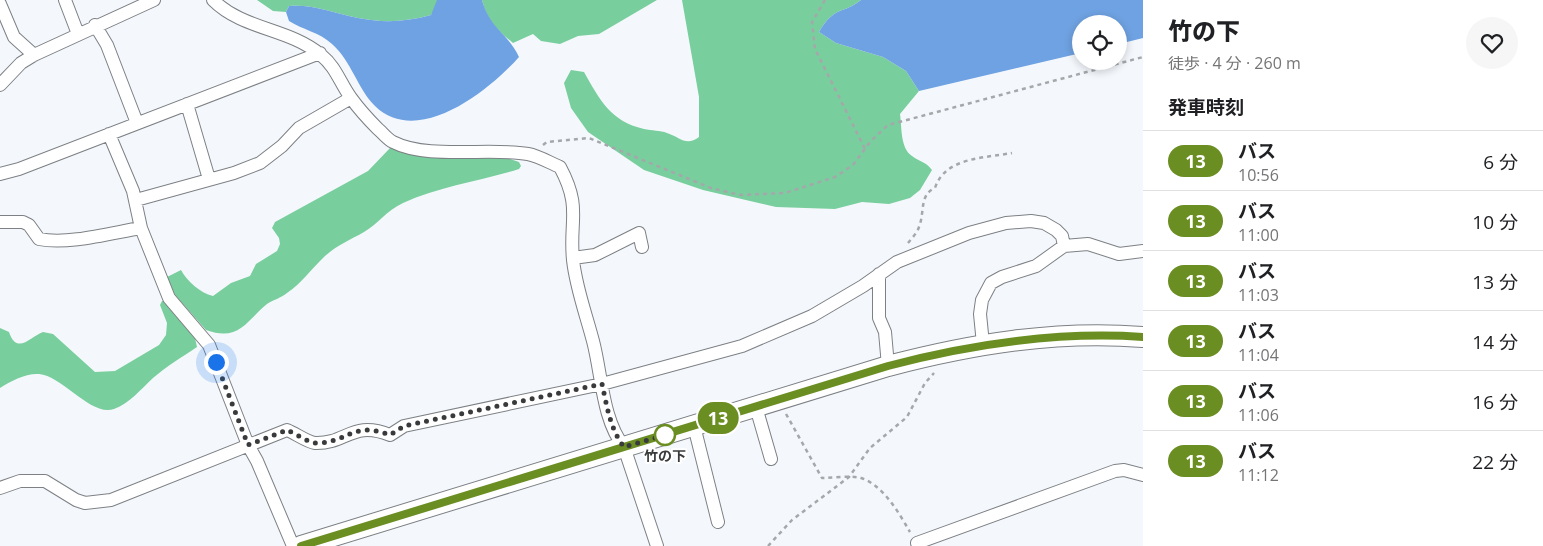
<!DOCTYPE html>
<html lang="ja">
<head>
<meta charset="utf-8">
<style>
	:root { --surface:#fff; --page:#f6f6f6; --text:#202124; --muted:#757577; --line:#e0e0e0 }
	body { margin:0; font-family:"Open Sans","Noto Sans JP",sans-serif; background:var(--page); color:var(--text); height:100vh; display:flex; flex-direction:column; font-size:19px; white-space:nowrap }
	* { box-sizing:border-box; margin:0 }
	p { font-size:16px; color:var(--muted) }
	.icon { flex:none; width:28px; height:28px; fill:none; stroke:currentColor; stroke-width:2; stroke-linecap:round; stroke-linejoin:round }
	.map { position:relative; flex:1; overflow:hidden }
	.details { display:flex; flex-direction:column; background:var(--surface); width:400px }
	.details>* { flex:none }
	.badge { padding:0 10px; border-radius:16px; font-size:18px; line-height:32px }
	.fabs { position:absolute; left:1072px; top:15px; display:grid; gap:10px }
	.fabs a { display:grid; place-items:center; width:55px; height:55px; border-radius:50%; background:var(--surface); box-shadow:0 2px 8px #0003; font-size:25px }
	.you { position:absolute; width:25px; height:25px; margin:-12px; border:4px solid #fff; border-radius:50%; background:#1a73e8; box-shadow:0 0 0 8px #1a73e833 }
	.map>.badge { position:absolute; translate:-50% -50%; box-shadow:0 0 0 2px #fff }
	h2 { padding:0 25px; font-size:19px; line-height:45px }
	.round { display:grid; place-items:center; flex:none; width:52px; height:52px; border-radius:26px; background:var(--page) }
	.head { display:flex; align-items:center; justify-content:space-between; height:85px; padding:0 25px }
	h1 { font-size:24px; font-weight:800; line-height:38px }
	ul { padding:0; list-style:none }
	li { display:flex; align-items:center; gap:15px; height:60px; padding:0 25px; border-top:1px solid var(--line) }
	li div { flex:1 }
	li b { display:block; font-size:19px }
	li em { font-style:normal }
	li .badge { min-width:55px; font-weight:700; text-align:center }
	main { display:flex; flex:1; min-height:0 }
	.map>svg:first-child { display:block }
</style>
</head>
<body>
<main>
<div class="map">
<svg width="1143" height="546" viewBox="0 0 1143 546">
	<rect width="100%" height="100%" fill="#f4f8fc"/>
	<path fill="#79ce9d" d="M257 0H437L438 3 431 15C406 22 383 23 358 18 334 13 313 4 289 6L286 12 273 11Z
		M482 0H657L599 34 578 36 560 44 541 41 533 34 513 43C497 30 487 20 482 0Z
		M682 0H861C842 15 835 5 819 32L836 43 883 57 906 71 919 91 900 114C902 127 900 148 912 156 920 162 925 161 932 170L920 190 910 198 889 204 862 202 835 209 776 207 703 190 644 170 588 132 571 108 564 83 571 70 584 72C600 100 610 121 644 129 652 131 660 130 667 133 680 137 686 147 699 137V97Z
		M391 147 510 159 519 162 521 166 519 169C481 181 440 186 403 203 386 211 378 224 364 232 350 240 337 245 325 256 312 268 302 283 287 293 281 298 273 300 267 304 246 321 239 342 206 330L175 295 167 277 181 270C187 281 200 293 213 296L231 283 250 276 256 264 277 251 280 244 279 238 272 228 275 222 368 171Z
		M162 301H166L195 338 197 347C182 357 167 366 153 378 141 389 130 403 114 409 91 417 63 376 39 374 26 373 11 381 0 388V328L9 332C17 356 31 336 43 332L53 334 95 372 115 371 159 345 166 335 167 323 160 305Z"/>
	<path fill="#6fa2e2" d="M437 0H482C490 29 508 33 519 57 490 90 418 148 375 106 357 88 352 62 332 44 319 32 303 30 289 21L286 12 289 6C313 4 334 13 358 18 383 23 406 22 431 15Z
		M861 0H1143V38L1119 44V24H1081V53L919 91 906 71 883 57 836 43 819 32C835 5 842 15 861 0Z"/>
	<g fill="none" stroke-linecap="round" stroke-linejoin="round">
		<defs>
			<path id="street" d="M65 0 78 34
				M213 0C243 30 289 28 321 55 336 67 340 83 351 98 359 109 369 120 378 129 383 133 387 139 393 142 428 160 489 147 528 154 539 156 550 163 560 167 582 208 569 220 573 260 576 288 586 314 593 341 602 375 602 419 624 447L657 546
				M0 4 14 37 34 55
				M95 25 107 45 137 123
				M0 85 21 63 34 55 154 0
				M187 104 209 179
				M109 134 133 191 141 228 169 298 209 345 248 445 257 461 293 546
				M0 174 19 169 320 53
				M136 200 234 173 260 163 282 146 299 128 351 98
				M0 222H23L29 225 39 239C68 245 111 233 141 228
				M573 258 595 255 639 233 642 247
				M879 274V318L885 332 888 366
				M983 344 980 314 982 300 991 283 1002 277 1036 266 1064 246 1088 244 1119 254 1143 251
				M756 407 771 459
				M694 426 718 522
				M0 488 20 481H45L76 500 85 503 111 500 287 430C295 433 307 442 315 443 347 444 352 420 390 435L404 426 602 384 742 346 812 316 863 286 897 262 969 233 1006 223 1031 221 1044 223 1056 230 1062 236 1064 246
				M917 543 1115 471 1124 470 1143 475"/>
			<path id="primary" d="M301 546 888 366C972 344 1056 330 1143 337"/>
		</defs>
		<use href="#street" stroke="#7d8084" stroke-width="14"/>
		<use href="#primary" stroke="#7d8084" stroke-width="22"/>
		<path stroke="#a5a8ab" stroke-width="2.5" stroke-dasharray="4 4" stroke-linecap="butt" d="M825 0 812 22 815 49 865 149
			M543 145 547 142 589 138 711 188 740 195 785 193 835 177 853 165 870 142 888 125 1143 57
			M908 243C912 238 917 233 919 227 925 212 919 195 935 188 945 157 985 158 1012 153
			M786 414 822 478C834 478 849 475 861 478 883 485 899 513 910 532
			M768 546 792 520 849 477 870 448 907 417 925 383 934 373"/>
		<use href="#street" stroke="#fff" stroke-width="12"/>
		<use href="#primary" stroke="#fff" stroke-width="20"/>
	</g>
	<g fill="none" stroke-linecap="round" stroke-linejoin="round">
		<defs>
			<path id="line" d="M301 546 888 366C972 344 1056 331 1143 337"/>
		</defs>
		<use href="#line" stroke="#fff" stroke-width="11"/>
		<use href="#line" stroke="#6b8e23" stroke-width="8"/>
		<path stroke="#393a3c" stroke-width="5" stroke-dasharray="0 9" d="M216 362 248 445 287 430C295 433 307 442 315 443 347 444 352 420 390 435L404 426 602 384C607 406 610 429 624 447L665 435"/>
	</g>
	<circle fill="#fff" stroke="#6b8e23" stroke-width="2.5" cx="665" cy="435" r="10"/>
	<g text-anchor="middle" stroke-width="4" stroke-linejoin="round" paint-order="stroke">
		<g font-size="14" font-weight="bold" fill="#393a3c" stroke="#fff">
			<text x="665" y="461">竹の下</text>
		</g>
	</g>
</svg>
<div class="fabs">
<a><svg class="icon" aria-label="locate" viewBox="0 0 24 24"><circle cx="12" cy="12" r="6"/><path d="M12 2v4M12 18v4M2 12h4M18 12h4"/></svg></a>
</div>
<div class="you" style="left:216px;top:362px"></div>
<b class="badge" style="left:718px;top:418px;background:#6b8e23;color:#fff">13</b>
</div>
<section class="details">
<div class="head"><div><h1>竹の下</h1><p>徒歩 · 4 分 · 260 m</p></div><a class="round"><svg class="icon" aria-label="heart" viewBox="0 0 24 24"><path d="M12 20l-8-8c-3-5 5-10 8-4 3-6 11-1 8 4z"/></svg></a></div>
<h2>発車時刻</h2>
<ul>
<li><span class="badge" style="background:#6b8e23;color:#fff">13</span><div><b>バス</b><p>10:56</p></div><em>6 分</em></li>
<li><span class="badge" style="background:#6b8e23;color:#fff">13</span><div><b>バス</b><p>11:00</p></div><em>10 分</em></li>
<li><span class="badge" style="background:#6b8e23;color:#fff">13</span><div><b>バス</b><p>11:03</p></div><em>13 分</em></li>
<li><span class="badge" style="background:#6b8e23;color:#fff">13</span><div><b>バス</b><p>11:04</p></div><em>14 分</em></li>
<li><span class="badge" style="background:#6b8e23;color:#fff">13</span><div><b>バス</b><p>11:06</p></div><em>16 分</em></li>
<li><span class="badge" style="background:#6b8e23;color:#fff">13</span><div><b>バス</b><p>11:12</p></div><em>22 分</em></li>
</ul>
</section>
</main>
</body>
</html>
